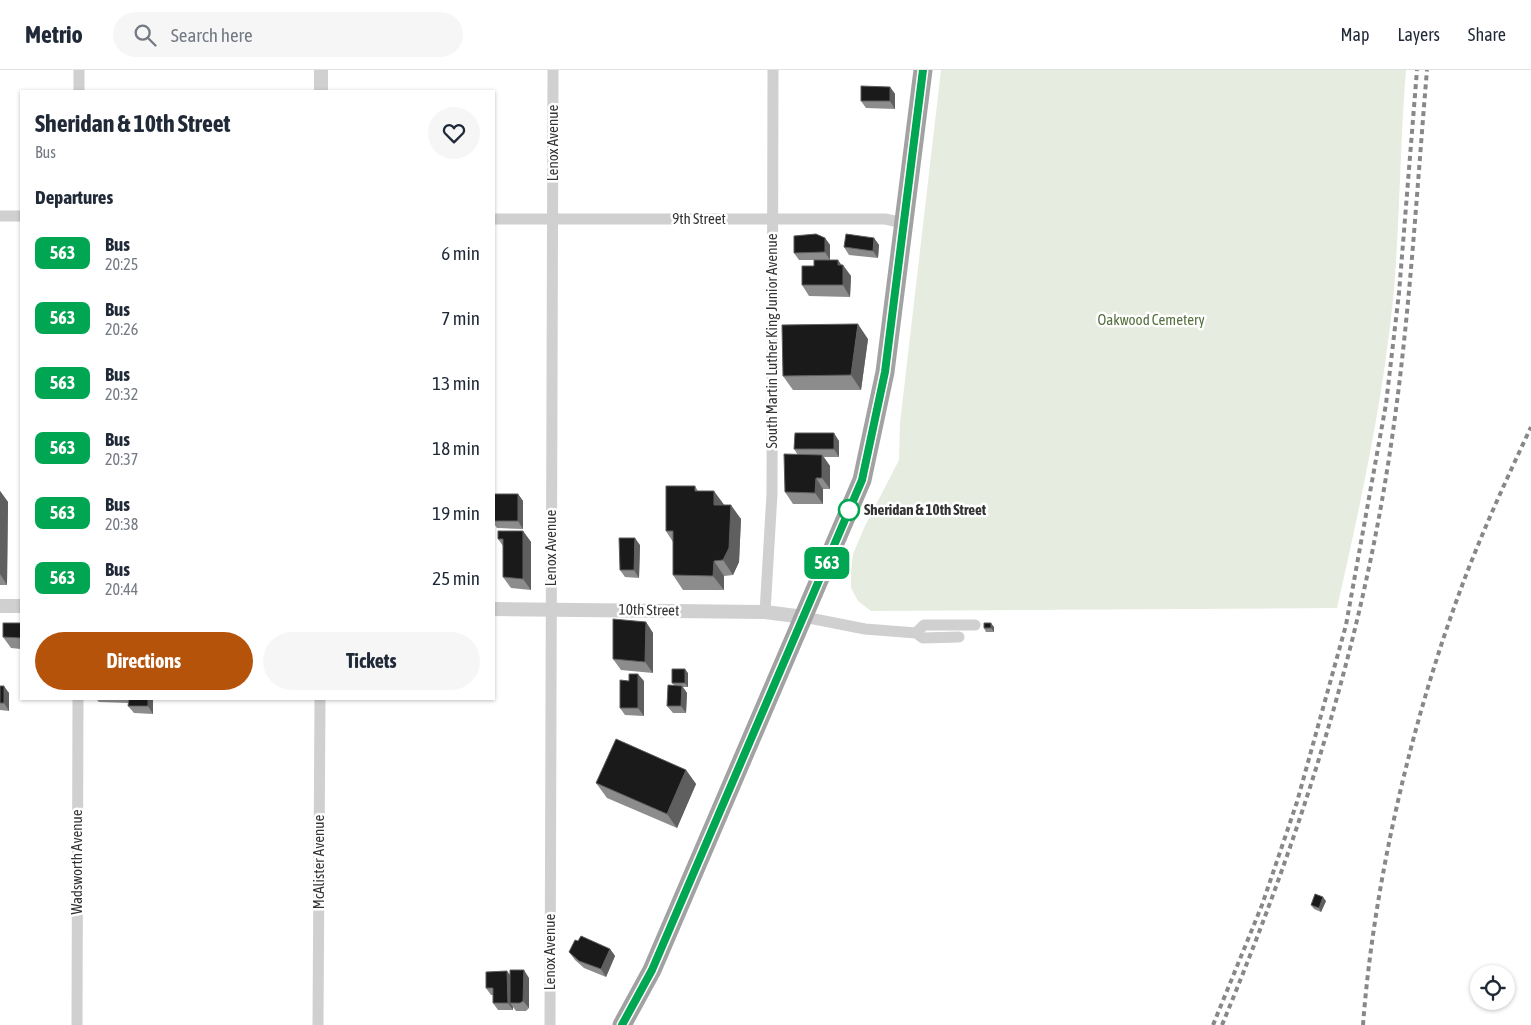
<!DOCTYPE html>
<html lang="en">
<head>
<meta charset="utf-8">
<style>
	:root { --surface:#fff; --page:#f6f6f7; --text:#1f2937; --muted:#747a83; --line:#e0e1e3; --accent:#b45309 }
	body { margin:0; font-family:"Asap Condensed",sans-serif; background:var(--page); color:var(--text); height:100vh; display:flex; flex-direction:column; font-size:19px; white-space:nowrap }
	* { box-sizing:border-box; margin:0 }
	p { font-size:16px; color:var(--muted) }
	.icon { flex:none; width:28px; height:28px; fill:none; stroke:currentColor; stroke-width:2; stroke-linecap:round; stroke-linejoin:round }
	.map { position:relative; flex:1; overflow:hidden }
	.drawer { position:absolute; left:20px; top:20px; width:475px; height:610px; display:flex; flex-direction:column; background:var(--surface); border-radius:0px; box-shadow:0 1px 4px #0004 }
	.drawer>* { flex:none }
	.badge { padding:0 10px; border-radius:8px; font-size:18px; line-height:32px }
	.fabs { position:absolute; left:1470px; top:895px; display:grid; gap:10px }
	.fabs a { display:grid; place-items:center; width:45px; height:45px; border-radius:50%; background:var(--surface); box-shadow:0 1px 4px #0004; font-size:25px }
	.map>.badge { position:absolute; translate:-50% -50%; box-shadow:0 0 0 2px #fff }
	h2 { padding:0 15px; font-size:19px; line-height:45px }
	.round { display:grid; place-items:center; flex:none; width:52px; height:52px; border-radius:26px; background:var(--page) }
	.summary { display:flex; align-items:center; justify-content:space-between; height:85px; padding:0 15px }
	h1 { font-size:24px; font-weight:700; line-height:38px }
	.button { display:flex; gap:10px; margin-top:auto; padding:10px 15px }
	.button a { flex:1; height:58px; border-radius:30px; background:var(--accent); color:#fff; font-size:20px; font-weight:700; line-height:58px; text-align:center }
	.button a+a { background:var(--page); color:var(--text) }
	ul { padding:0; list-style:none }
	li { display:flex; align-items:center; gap:15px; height:65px; padding:0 15px }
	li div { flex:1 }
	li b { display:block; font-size:19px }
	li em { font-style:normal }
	li .badge { min-width:55px; font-weight:700; text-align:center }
	header { display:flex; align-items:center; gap:30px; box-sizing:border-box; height:70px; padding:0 25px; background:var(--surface); border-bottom:1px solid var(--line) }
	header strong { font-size:24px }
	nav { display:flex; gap:28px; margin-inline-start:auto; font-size:18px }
	.search { width:350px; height:45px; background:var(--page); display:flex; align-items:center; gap:12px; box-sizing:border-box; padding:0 18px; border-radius:28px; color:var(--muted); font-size:19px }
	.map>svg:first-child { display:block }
</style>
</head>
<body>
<header>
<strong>Metrio</strong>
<div class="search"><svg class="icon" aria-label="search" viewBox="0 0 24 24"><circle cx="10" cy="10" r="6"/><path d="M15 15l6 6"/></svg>Search here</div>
<nav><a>Map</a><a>Layers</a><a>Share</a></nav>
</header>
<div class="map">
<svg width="1531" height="955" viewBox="0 0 1531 955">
	<rect width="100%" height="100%" fill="#fff"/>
	<path fill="#e6ecdf" d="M941 0H1406C1400 73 1400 146 1394 219 1384 327 1361 432 1337 538L871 541 858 531 851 518V500L853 484 865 456 899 390 900 353Z"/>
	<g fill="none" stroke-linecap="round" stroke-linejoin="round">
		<path stroke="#d0d0d0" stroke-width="11" d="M79 21V0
			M0 146H21
			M494 149H885L904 153
			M765 542 772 424 773 0
			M804 547 865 559 916 563 923 568 959 567
			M916 563 924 555H975
			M77 955 78 629
			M318 955 320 629
			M550 955 553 0"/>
		<path stroke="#d0d0d0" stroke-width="14" d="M321 21V0
			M0 536H21
			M494 539 765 542 804 547"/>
		<path stroke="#a2a2a2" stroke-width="19" d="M622 955 652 900 862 410 885 302 923 0"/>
		<path stroke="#888" stroke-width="4" stroke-dasharray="5 4" stroke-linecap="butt" d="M1213 955 1262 835 1297 732 1346 555 1386 334 1399 223 1417 0
			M1222 955C1298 772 1359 584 1389 388 1409 260 1416 129 1427 0
			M1363 955C1374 811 1412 649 1463 513 1483 460 1507 408 1531 357"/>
	</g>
	<path fill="#8c8c8c" d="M890 17 895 24V39L866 38 861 31Z
		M825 168 830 175V190H799L794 183Z
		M874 168 879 175 878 188 849 185 844 177Z
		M841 195 851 206 850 227 809 226 802 215Z
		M868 269 861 320H793L783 306Z
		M839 371V387H824L830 396V419H823V434H793L785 422 798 385 794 379Z
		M695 416 698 421 724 435 741 449 739 492 733 505 724 506V520H683L673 505V472L666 461Z
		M0 421 8 432 7 515H0Z
		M494 424H518L523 431V459L497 458 494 454Z
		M523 461 531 472V520L511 518 503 507V476L498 469Z
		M640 475 639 508 625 507 620 500Z
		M646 552 653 563V603L621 600 613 589Z
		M21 553V579L11 578 3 567Z
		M994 557V562H986L984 558Z
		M688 603V617H683L687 623 686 643H673L667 636 674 615 672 613Z
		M629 611H644V646L625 645 620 638Z
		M0 616 9 623V641L0 640Z
		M96 629H153V644L134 643 128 636 129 633 99 632Z
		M686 700 696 714 677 758 607 728 596 713Z
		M1326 831 1321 842 1314 839 1311 835Z
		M578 871 610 879 615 886 606 907 584 898 575 890 569 882Z
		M507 901 510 906 529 908V938L526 941H516L513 937V940H498L493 933V925H491L486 918Z"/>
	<path fill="#5f5f5f" d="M890 17 895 24V39L890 31Z
		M825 168 830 175V190L825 182Z
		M874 168 879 175 878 188 873 181Z
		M838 190 843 197V195L851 206 850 227 843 215 838 195Z
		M858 254 868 269 861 320 851 305Z
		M834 363 839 371V387L834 379Z
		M822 385 830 396V419L822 408Z
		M816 408 823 419V434L815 423Z
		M0 421 8 432 7 515 0 504Z
		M714 421 725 436 714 435Z
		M518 424 523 431V459L518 451Z
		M731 435 741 449 739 492 733 505 723 490Z
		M523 461 531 472V520L523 509Z
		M635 468 640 475 639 508 634 500Z
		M714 491 724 506V520L713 506Z
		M646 552 653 563V603L645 592Z
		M991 553 994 557V562L991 558Z
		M685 599 688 603V617L685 613Z
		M638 604 644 611V646L638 638Z
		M4 616 9 623V641L4 633Z
		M682 616 687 623 686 643 681 636Z
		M148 629H153V644L148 636Z
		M686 700 696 714 677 758 667 744Z
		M1323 827 1326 831 1321 842 1319 838Z
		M610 879 615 886 606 907 601 899Z
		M524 900 529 908V938L523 931Z
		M507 901 513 909 510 933 513 937V940L508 933Z"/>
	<path fill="#1a1a1a" stroke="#5f5f5f" d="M861 16 890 17V31H861Z
		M816 164 825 168V182L794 183V166Z
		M846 164 874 168 873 181 844 177Z
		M814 190H838V195H843V215H802V196H814Z
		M858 254 851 305 783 306 782 255Z
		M795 363H834V379H794Z
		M784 384 822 385V408H816L815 423 785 422Z
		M666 416H695V421H714V435H731L729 478 723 490 714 491 713 506 673 505V461H666Z
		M494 424H518V451H494Z
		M498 461H523V509L503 507V469H498Z
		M619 468H635L634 500H620Z
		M613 549 646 552 645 592 613 589Z
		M3 553H21V568L3 567Z
		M984 553H991V558H984Z
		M672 599H685V613H672Z
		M629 604H638V638H620V610L629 611Z
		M668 615 682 616 681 636H667Z
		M0 616H4V633H0Z
		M129 629H148V636H128Z
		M616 669 686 700 667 744 596 713Z
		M1315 824 1323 827 1319 838 1311 835Z
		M581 866 610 879 601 899 579 891 569 882 575 870 578 871Z
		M510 900H524L523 931 520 933H510Z
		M507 901 508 933H493V918H486V902Z"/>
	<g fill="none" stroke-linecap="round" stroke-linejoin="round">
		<defs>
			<path id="line" d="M622 955 652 900 862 410 885 302 923 0"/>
		</defs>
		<use href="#line" stroke="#fff" stroke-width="11"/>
		<use href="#line" stroke="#00a651" stroke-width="8"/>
	</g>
	<circle fill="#fff" stroke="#00a651" stroke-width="2.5" cx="849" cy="440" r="10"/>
	<g text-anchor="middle" stroke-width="5" stroke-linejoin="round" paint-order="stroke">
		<g font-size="15" fill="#333" stroke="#fff">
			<text transform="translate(553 73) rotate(-90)" y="5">Lenox Avenue</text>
			<text x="699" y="154">9th Street</text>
			<text transform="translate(772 271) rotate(-90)" y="5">South Martin Luther King Junior Avenue</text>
			<text transform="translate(551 478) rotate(-90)" y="5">Lenox Avenue</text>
			<text transform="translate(649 540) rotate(1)" y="5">10th Street</text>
			<text transform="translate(77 792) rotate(-90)" y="5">Wadsworth Avenue</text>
			<text transform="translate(319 792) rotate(-90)" y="5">McAlister Avenue</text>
			<text transform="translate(550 882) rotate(-90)" y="5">Lenox Avenue</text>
		</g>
		<g font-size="15" fill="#56703f" stroke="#fff">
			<text x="1151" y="255">Oakwood Cemetery</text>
		</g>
		<g font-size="15" font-weight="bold" fill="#333" stroke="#fff" text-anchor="start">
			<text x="864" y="445">Sheridan &amp; 10th Street</text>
		</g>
	</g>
</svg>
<div class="fabs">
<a><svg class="icon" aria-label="locate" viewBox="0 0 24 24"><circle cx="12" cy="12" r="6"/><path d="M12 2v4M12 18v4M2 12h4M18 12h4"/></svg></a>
</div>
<b class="badge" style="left:827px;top:493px;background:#00a651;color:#fff">563</b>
<section class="drawer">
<div class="summary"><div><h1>Sheridan &amp; 10th Street</h1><p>Bus</p></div><a class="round"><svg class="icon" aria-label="heart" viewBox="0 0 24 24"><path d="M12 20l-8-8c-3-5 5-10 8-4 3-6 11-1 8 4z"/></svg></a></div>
<h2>Departures</h2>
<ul>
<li><span class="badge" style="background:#00a651;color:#fff">563</span><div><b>Bus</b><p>20:25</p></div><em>6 min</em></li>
<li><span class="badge" style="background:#00a651;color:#fff">563</span><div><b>Bus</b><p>20:26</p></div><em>7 min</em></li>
<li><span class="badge" style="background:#00a651;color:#fff">563</span><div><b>Bus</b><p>20:32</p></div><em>13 min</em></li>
<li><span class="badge" style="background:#00a651;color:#fff">563</span><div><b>Bus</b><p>20:37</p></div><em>18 min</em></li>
<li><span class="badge" style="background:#00a651;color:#fff">563</span><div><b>Bus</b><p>20:38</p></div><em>19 min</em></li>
<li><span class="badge" style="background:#00a651;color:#fff">563</span><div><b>Bus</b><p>20:44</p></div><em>25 min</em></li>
</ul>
<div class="button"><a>Directions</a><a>Tickets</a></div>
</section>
</div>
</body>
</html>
